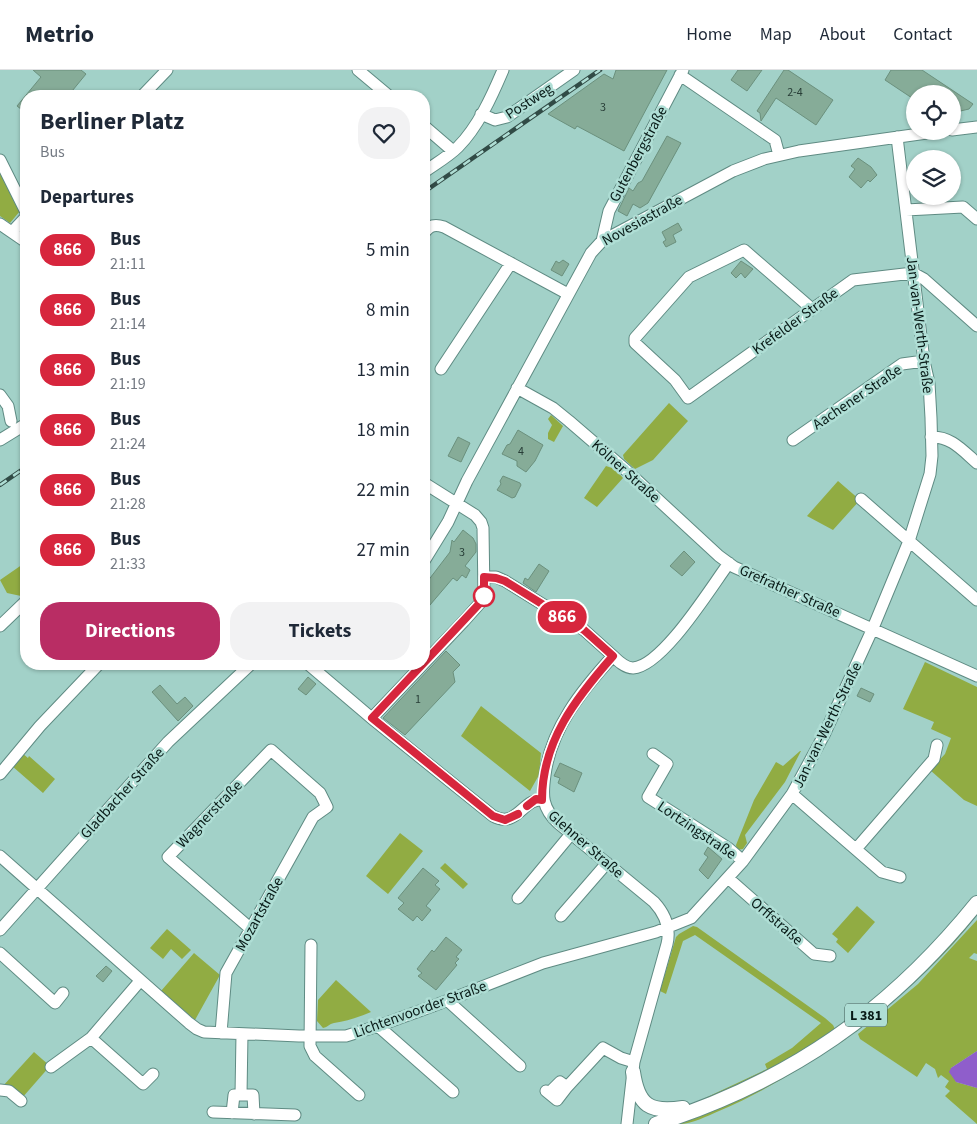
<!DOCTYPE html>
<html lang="en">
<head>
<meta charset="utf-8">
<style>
	:root { --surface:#fff; --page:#f2f2f3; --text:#1f2937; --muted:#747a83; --line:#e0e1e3; --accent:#b92d64 }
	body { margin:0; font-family:"Source Sans 3",sans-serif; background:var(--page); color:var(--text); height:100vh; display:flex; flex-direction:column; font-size:19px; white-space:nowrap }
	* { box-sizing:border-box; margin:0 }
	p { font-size:16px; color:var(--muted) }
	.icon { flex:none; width:28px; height:28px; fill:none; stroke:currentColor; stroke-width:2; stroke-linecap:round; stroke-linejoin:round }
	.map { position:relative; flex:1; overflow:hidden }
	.sheet { position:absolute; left:20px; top:20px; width:410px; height:580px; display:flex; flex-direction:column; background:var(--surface); border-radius:20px; box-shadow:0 1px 4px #0004 }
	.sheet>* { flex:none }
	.badge { padding:0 10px; border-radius:16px; font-size:18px; line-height:32px }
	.tools { position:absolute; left:906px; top:15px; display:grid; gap:10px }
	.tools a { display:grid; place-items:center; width:55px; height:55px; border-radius:50%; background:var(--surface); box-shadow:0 1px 4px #0004; font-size:25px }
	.map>.badge { position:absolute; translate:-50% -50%; box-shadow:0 0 0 2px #fff }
	h2 { padding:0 20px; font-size:19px; line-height:45px }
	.round { display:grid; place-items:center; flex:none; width:52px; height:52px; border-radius:20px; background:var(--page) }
	.overview { display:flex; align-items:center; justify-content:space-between; height:85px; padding:0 20px }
	h1 { font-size:24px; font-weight:700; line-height:38px }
	.action { display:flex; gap:10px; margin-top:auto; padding:10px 20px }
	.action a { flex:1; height:58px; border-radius:20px; background:var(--accent); color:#fff; font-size:20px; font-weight:700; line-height:58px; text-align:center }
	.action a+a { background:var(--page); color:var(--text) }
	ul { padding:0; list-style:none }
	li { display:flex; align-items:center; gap:15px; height:60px; padding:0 20px }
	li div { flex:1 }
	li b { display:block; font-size:19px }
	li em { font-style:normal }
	li .badge { min-width:55px; font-weight:700; text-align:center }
	header { display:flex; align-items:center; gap:30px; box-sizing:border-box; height:70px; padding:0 25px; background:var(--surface); border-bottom:1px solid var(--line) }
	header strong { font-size:24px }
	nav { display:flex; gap:28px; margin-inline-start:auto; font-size:18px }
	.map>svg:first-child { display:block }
</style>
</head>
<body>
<header>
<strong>Metrio</strong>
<nav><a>Home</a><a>Map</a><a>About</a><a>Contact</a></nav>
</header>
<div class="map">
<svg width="977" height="1054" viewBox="0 0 977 1054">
	<rect width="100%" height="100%" fill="#a2d1c8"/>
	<path fill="#91ac43" d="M0 102 20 141 10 153 0 146Z
		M669 333 688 351 653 390 635 399 624 389 623 385Z
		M551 345 563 356 554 372 548 369V363L552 355 548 349Z
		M606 396 615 399 623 408 597 437 584 428Z
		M838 411 860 430 833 460 807 446Z
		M26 492V521L21 526 7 523 0 510Z
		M925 592 977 617V736L964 730 930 700 945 684 951 668 931 659 934 652 903 639Z
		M481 636 541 683 539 705 530 721 461 666Z
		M800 681H801L785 712 745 765 747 773 743 779 737 780 736 775 754 730 776 692 783 696Z
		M22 683 28 688 29 686 55 709 43 723 12 696Z
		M400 763 423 781 388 824 366 806Z
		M445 793 468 814 463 819 440 798Z
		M857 836 875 852 848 883 836 872 838 869 832 864Z
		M977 841V845C943 890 900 927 856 962V959Z
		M977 850V884L974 883 969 888 977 891V981L951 998 956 1012 977 1018V1054L945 1026 950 1021 945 1017 949 1011 941 1005 938 1008 935 999 926 993 917 1007 860 969 858 964 918 914Z
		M693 856 697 857 825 948 833 955 836 961 764 1004 703 1031V1029L767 999 765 994 792 978 821 953 695 865 683 871 666 924 660 921 676 867 679 864Z
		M167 859 191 880 182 889 171 879 163 889 150 878Z
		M194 883 220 905 195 950 161 921Z
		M336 910 371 942C359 947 347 951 334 953 329 954 328 957 323 958L317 951 318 930Z
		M844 968 846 969C805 996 764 1022 719 1041 707 1046 692 1054 679 1054 741 1033 790 1003 844 968Z
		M34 982 50 996 22 1028 2 1017Z"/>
	<path fill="#8f5ecb" d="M977 981V1018L956 1012 949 1002 951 998Z"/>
	<path fill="#86ac98" stroke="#6b907d" d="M33 0H81L86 4 68 26H26V43L17 36 41 7Z
		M616 0H667L624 81 577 56 575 59 548 44 604 4 613 9Z
		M738 0H762L747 21 731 10Z
		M784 0H788L833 30 816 55 776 28 761 51 760 43 757 41Z
		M891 0H922L973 34 969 39 952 43V24H915V30L885 10Z
		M667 66 681 73 648 133 640 138 633 134 627 146 618 141 629 118 633 121 638 113 642 111Z
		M858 88 871 97 877 105 870 112 868 110 861 118 849 107 855 99 851 96Z
		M678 153 682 160 673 165 676 172 666 177 663 172 666 170 662 162Z
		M563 190 569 194 562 206 551 200 556 191 559 193Z
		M741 191 753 199 745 208 741 203 736 208 731 203Z
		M518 360 543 375 535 391 526 402 517 396V391L502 384 507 375 510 374Z
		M458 367 470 373 461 392 448 386Z
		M503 406 520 413 521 415 515 427 512 428 497 420 501 414 500 411Z
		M463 460 473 468 476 474V482L465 496 470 500 466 508 462 505 457 511 453 508 424 542V516L450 482 452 470 454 472Z
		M684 481 695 492 682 506 670 496Z
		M539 494 549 501 536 522 523 513 525 508 528 510Z
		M446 581 460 595 453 602 455 612 405 665 383 648Z
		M308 607 316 614 306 625 298 619Z
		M160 615 177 634 185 627 193 636 178 651 152 622Z
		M861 618 874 624 870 632 857 626Z
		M560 693 582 703 574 722 558 713 560 708 554 706Z
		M708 777 722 789 708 809 699 800 708 787 704 784Z
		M423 798 439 811 435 815 440 819 426 836 431 840 422 851 417 846 413 851 398 839 404 833 398 828Z
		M446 867 462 880 456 887 459 889 455 893 457 895 436 920 418 906 422 903 417 899 432 880 434 882Z
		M106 896 112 901 103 912 96 906Z"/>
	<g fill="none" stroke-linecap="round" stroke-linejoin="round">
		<defs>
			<path id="minor" d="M358 0 389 26
				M680 5 775 70 779 85
				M142 26 167 0
				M481 44 495 50 507 47 574 0
				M424 56 453 81
				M952 60 977 57
				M0 90 26 142
				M424 102C435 94 448 87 458 77 478 57 492 26 503 0
				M906 140 963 137 977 149
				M0 154 26 172
				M12 162 26 147
				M424 163C430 155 435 154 444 157L568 224
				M602 171 609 141 683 0
				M812 239 744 180 689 207 635 268V273L675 310 688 328 853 210 913 203 924 209 977 256
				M441 299 511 193
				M517 318 553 338 569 351 627 401 719 486 734 497 977 606
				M0 325 8 336 11 351
				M931 367C951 366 963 381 977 393
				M0 370 26 354
				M793 370 902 294 924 291
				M861 429 977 530
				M424 491 448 452 467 411 591 183 602 171 733 101 764 89 799 81 941 61
				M484 507H496L505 511 584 560 613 586C582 620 551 658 545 705 542 726 542 738 558 753L654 832C665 844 671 857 667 874L634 992 627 1054
				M0 556 26 531
				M613 586C618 591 625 598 633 598 663 596 711 517 729 493
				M308 594 375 651 493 746C517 759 523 728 542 730
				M372 648 464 551 480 533 484 527 483 458 481 452 475 445 424 413
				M653 684 667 694 648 727 728 778 743 791
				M0 704 40 656 99 594
				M792 724 882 802 900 807
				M856 779 934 689 937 675
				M0 786 189 953 197 959 204 962 299 966H346L378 956 433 936 543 893 656 862 691 848 743 791 792 724 824 665 873 558 909 471 930 404 932 386 931 348 929 313 924 291 897 67
				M728 808 814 884 830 886
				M518 828 571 764
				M561 846 607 793
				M0 860 168 672 251 594
				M311 875 310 976 315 986 359 1025
				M0 883 55 933 63 923
				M448 931 520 996
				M378 956 453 1022
				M221 963 226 903 313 747 327 737 320 723 271 680 168 787 251 859
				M91 968 143 1014 153 1004
				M51 997 91 968 140 911
				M567 1017 603 978 621 988 634 992
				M0 1020 9 1021 21 1031
				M546 1021 557 1030 567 1017 560 1012 549 1023
				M241 1025H253L254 1044
				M213 1042 295 1045
				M232 1043 234 1025H241L242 964"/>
			<path id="major" d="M633 1002C638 1036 650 1043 683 1038
				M656 1054C790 1011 889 942 977 833"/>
		</defs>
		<use href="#minor" stroke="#5f8b83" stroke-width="13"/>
		<use href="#major" stroke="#5f8b83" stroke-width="16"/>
		<use href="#minor" stroke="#fff" stroke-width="11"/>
		<use href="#major" stroke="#fff" stroke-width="14"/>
		<defs>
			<path id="rail" d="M424 122 600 0
				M0 415 26 397"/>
		</defs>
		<use href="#rail" stroke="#314b46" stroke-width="4.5"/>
		<use href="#rail" stroke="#afded5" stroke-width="2.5" stroke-dasharray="8" stroke-linecap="butt"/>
	</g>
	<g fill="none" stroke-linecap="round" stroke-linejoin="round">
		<defs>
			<path id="line" d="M518 744 505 750 493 746 372 648 480 533 484 523V507L496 508 505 511 584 560 613 586C576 628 542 671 542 730L536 729 527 736"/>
		</defs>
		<use href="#line" stroke="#fff" stroke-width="11"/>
		<use href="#line" stroke="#d7263d" stroke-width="8"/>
	</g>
	<circle fill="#fff" stroke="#d7263d" stroke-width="2.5" cx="484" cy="526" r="10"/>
	<g text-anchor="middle" stroke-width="5" stroke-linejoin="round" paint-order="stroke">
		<g font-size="12" fill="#283e37">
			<text x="795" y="26">2-4</text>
			<text x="603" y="41">3</text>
			<text x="521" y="385">4</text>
			<text x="462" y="486">3</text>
			<text x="418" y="633">1</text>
		</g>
		<rect fill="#afded5" stroke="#3a5550" stroke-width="1" x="845" y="933.5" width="42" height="23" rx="4"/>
		<g font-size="14" font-weight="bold" fill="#081a17">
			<text x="866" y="950">L 381</text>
		</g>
		<g font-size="15" fill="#081a17" stroke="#afded5">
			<text transform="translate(529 31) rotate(-33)" y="5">Postweg</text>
			<text transform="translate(638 84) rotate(-62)" y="5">Gutenbergstraße</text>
			<text transform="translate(642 150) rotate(-29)" y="5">Novesiastraße</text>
			<text transform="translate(795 251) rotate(-36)" y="5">Krefelder Straße</text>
			<text transform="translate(920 255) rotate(83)" y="5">Jan-van-Werth-Straße</text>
			<text transform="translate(857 327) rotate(-34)" y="5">Aachener Straße</text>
			<text transform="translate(626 401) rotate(42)" y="5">Kölner Straße</text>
			<text transform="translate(790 521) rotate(24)" y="5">Grefrather Straße</text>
			<text transform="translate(827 655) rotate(-64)" y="5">Jan-van-Werth-Straße</text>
			<text transform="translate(122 723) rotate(-48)" y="5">Gladbacher Straße</text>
			<text transform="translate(209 744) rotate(-46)" y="5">Wagnerstraße</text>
			<text transform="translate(697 760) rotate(34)" y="5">Lortzingstraße</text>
			<text transform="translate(586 774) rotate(41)" y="5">Glehner Straße</text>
			<text transform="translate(259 844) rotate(-61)" y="5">Mozartstraße</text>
			<text transform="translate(777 851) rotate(41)" y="5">Orffstraße</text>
			<text transform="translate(420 939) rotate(-20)" y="5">Lichtenvoorder Straße</text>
		</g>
	</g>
</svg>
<div class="tools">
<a><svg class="icon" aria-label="locate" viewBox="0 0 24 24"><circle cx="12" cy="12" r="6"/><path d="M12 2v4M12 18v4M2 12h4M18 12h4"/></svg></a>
<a><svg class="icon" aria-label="layers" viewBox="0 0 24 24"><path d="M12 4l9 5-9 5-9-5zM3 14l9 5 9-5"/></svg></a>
</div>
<b class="badge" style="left:562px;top:547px;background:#d7263d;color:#fff">866</b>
<section class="sheet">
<div class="overview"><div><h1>Berliner Platz</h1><p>Bus</p></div><a class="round"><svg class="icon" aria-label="heart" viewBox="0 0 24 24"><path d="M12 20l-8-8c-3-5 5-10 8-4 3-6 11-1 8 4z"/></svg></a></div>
<h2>Departures</h2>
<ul>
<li><span class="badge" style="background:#d7263d;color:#fff">866</span><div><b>Bus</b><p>21:11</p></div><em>5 min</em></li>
<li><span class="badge" style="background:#d7263d;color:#fff">866</span><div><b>Bus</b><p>21:14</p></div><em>8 min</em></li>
<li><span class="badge" style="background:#d7263d;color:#fff">866</span><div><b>Bus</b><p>21:19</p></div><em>13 min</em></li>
<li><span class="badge" style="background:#d7263d;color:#fff">866</span><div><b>Bus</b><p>21:24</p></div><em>18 min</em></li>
<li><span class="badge" style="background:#d7263d;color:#fff">866</span><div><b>Bus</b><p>21:28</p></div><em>22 min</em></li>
<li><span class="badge" style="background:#d7263d;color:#fff">866</span><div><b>Bus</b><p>21:33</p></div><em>27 min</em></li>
</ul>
<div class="action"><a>Directions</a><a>Tickets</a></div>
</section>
</div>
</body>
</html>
